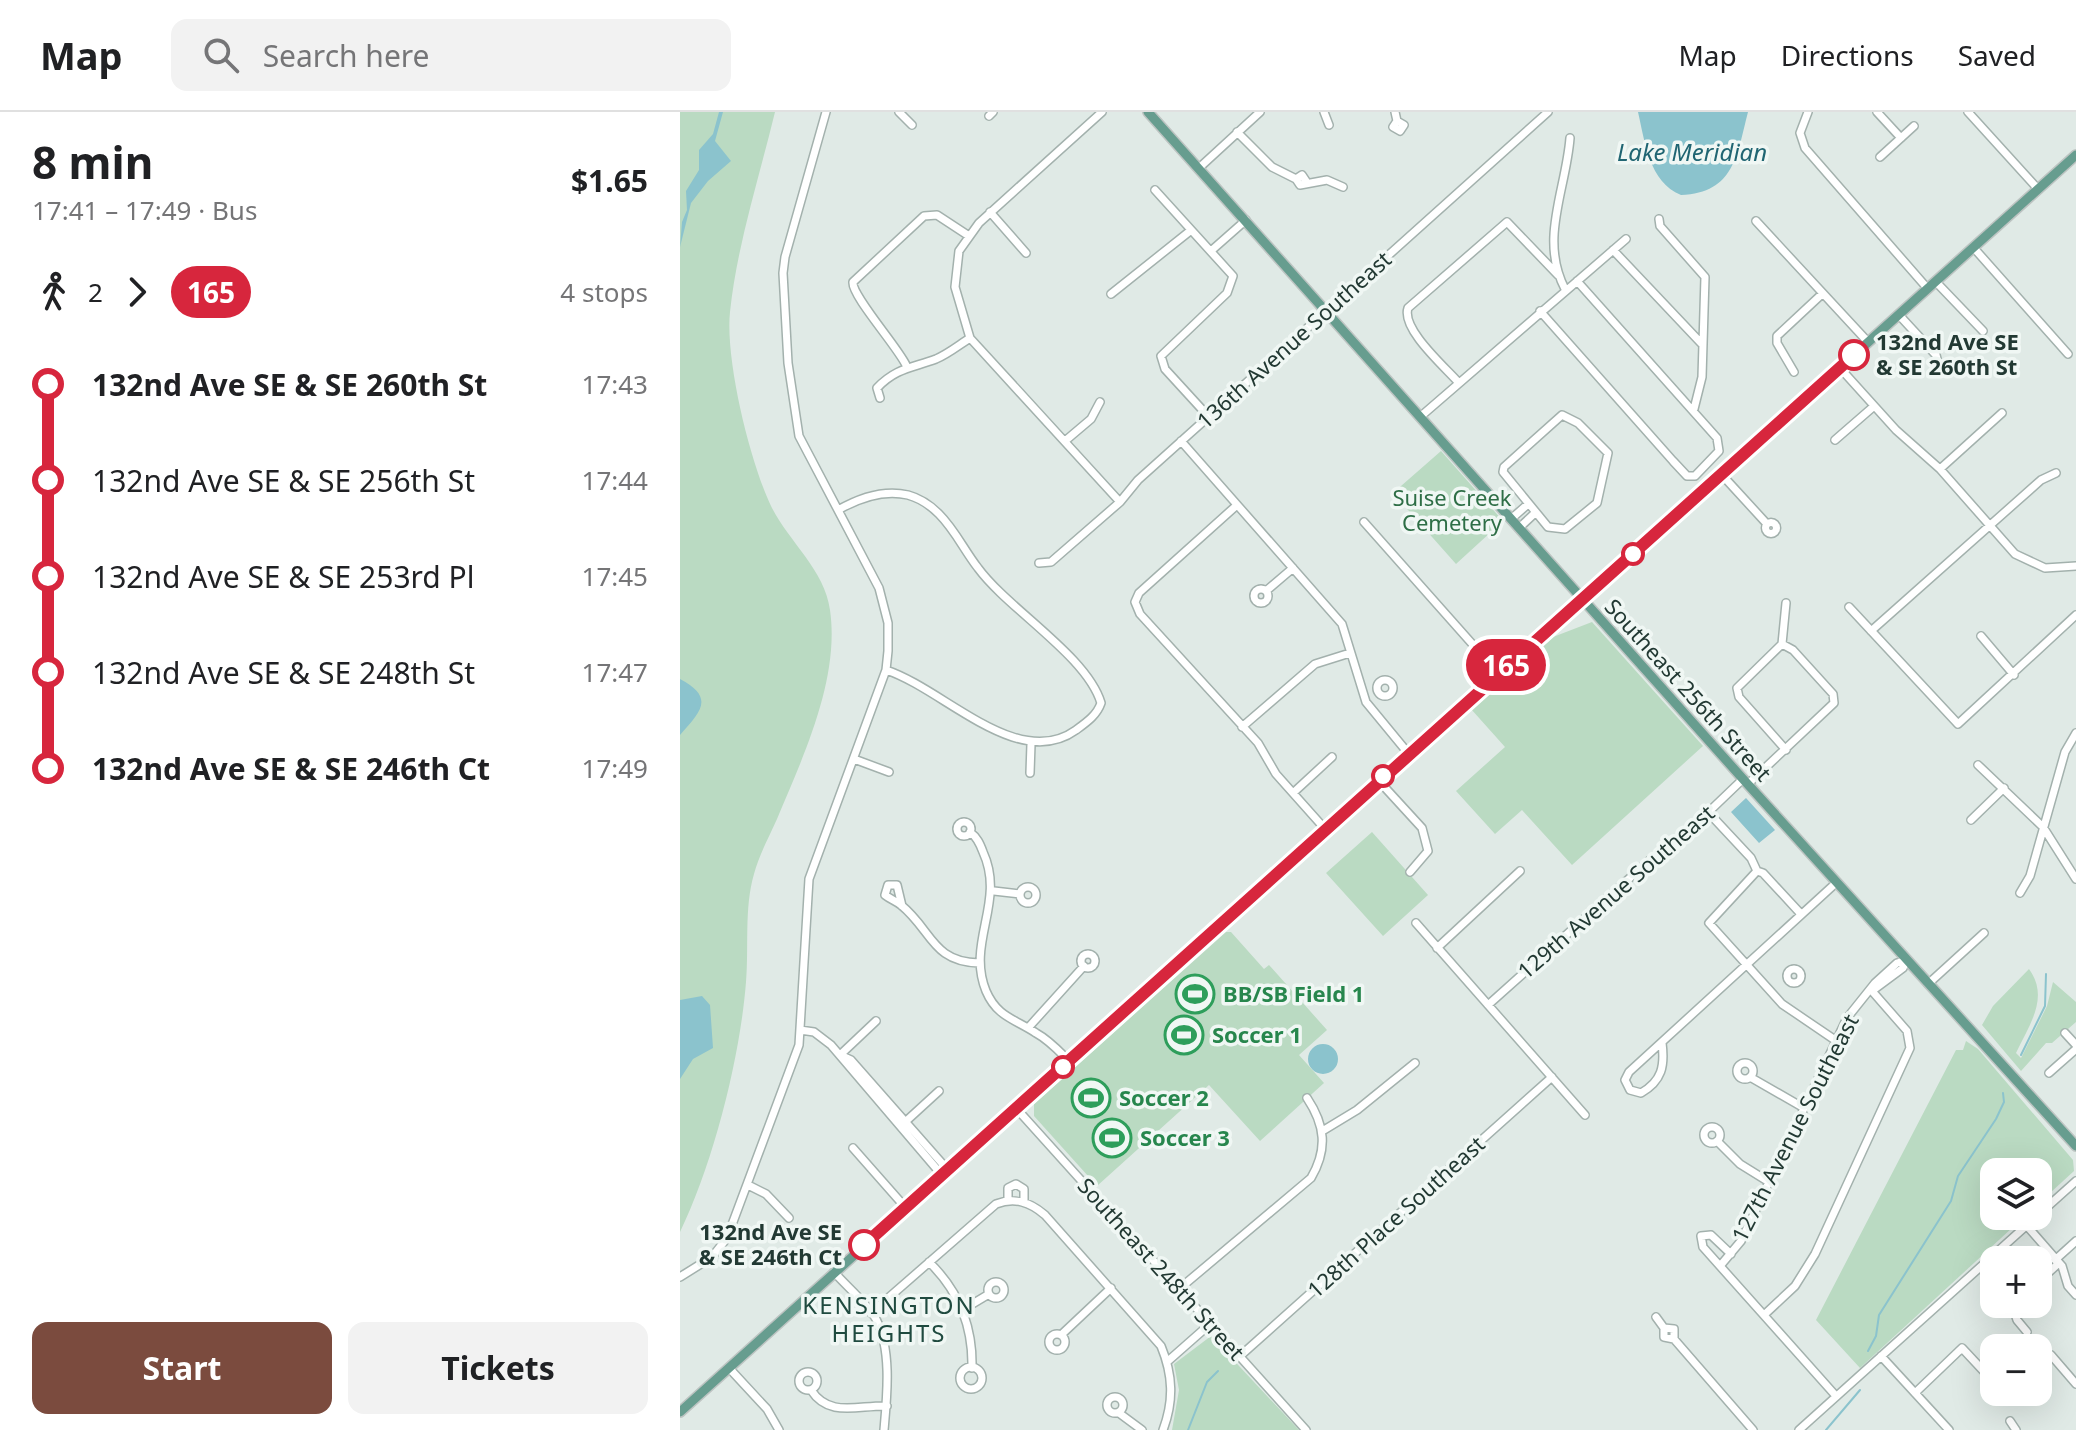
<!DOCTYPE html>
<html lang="en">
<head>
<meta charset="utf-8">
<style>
	:root { --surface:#fff; --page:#f2f2f2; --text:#202124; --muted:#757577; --line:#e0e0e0; --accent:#7b4b3e }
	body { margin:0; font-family:"Noto Sans",sans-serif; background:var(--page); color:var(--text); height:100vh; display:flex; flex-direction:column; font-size:30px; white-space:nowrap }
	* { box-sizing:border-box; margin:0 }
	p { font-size:26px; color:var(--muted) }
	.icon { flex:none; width:44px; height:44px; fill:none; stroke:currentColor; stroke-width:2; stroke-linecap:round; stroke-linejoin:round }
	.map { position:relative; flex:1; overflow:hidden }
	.sheet { display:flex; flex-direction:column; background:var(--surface); width:680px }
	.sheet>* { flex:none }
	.badge { padding:0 16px; border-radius:26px; font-size:28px; line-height:52px }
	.fabs { position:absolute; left:1300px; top:1046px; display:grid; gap:16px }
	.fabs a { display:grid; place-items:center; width:72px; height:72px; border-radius:16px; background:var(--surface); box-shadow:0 8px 32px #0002; font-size:40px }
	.map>.badge { position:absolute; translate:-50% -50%; box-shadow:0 0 0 4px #fff }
	.legs { display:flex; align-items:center; gap:12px; height:88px; padding:0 32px; font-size:26px }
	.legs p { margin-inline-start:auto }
	.summary { display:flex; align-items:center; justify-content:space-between; height:136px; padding:0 32px }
	h1 { font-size:44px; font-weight:700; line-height:60px }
	.action { display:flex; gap:16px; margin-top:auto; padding:16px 32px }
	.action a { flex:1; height:92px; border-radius:16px; background:var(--accent); color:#fff; font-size:32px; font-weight:700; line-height:92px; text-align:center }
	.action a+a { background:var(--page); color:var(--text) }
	ul { padding:0 32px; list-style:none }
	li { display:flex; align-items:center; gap:28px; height:96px; font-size:30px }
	li i { display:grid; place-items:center; width:12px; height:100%; margin:0 10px; background:currentColor }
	li i::after { content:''; width:20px; height:20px; margin:-10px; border:6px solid; border-radius:50%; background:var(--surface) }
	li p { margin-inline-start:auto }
	li:first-child i { background:linear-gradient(#0000 50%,currentColor 0) }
	li:last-child i { background:linear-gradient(currentColor 50%,#0000 0) }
	header { display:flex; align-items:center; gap:48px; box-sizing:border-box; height:112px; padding:0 40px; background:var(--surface); border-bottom:2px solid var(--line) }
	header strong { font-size:38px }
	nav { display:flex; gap:44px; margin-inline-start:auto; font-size:28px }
	.search { width:560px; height:72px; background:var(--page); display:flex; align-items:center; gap:20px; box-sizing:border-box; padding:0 28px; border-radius:16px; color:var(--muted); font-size:30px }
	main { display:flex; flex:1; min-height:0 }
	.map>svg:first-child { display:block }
</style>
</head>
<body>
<header>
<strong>Map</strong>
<div class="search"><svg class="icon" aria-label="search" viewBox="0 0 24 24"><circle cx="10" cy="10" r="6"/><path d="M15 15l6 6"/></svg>Search here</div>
<nav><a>Map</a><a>Directions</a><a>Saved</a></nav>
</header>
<main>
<section class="sheet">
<div class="summary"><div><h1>8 min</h1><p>17:41 – 17:49 · Bus</p></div><b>$1.65</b></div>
<div class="legs"><svg class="icon" aria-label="walk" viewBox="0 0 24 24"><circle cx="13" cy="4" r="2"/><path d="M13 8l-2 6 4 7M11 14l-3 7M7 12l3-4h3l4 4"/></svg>2<svg class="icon" aria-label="forward" viewBox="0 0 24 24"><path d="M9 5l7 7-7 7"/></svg><b class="badge" style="background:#d7263d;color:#fff">165</b><p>4 stops</p></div>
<ul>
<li><i style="color:#d7263d"></i><b>132nd Ave SE &amp; SE 260th St</b><p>17:43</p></li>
<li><i style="color:#d7263d"></i><span>132nd Ave SE &amp; SE 256th St</span><p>17:44</p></li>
<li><i style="color:#d7263d"></i><span>132nd Ave SE &amp; SE 253rd Pl</span><p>17:45</p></li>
<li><i style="color:#d7263d"></i><span>132nd Ave SE &amp; SE 248th St</span><p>17:47</p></li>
<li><i style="color:#d7263d"></i><b>132nd Ave SE &amp; SE 246th Ct</b><p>17:49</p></li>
</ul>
<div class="action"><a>Start</a><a>Tickets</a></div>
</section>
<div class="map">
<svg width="1396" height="1318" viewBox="0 0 1396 1318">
	<rect width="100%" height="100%" fill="#e0eae6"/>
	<path fill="#badac2" d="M0 0H95C79 66 57 133 50 200 45 248 70 350 91 394 108 429 145 458 150 498 160 567 123 645 97 707 89 725 79 743 74 762 64 796 69 836 66 870 60 947 33 1052 0 1120Z
		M761 339 823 409 776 452 713 381Z
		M912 510 1023 634 892 753 842 698 815 722 776 679 825 635 791 597 873 525Z
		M692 720 748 783 703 824 646 761Z
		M546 820H551L584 857 589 853 647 918 619 943 644 971 580 1029 529 973 417 1074 354 1004V992Z
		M1349 857C1370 886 1349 913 1336 941L1341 946 1367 894 1373 870 1396 890V910L1372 931H1366L1341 959 1302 913 1313 894Z
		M1286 929 1298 937 1393 1048 1394 1059 1358 1092V1060H1314V1104H1345L1180 1256 1136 1208 1276 938H1283Z
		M531 1224 619 1318H492L499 1278 494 1252Z"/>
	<path fill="#8bc3cd" d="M39 0H43L35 29 51 49 28 69 11 91 0 135 2 110 7 98 6 79 19 58V38L33 22Z
		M958 0H1068C1057 42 1055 81 1001 83 969 70 965 30 958 0Z
		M0 567C36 586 20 600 0 623Z
		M1066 686 1095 718 1079 731 1051 700Z
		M22 884 30 893 33 936 13 947 0 967V888Z
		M628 947a15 15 0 1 1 30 0a15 15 0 1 1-30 0Z"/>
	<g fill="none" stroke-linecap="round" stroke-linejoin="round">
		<path stroke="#8bc3cd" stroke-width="2" d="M1341 943 1365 894 1366 862
			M1188 1239 1196 1224 1199 1203 1271 1089 1278 1064 1316 1007 1324 990 1323 981
			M508 1318 527 1270 538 1259
			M1146 1318 1180 1278"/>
		<defs>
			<path id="minor" d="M219 0 232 13
				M422 0 299 111 279 139 275 175 290 226 440 390
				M644 0 649 13
				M715 0 717 9 724 13 720 19 713 15 717 9
				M1128 0 1120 21 1125 36 1248 177
				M1197 0 1221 26
				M1288 0 1358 77
				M309 4 313 0
				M557 20 592 55 616 67
				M1200 45 1234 14
				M519 56 580 0
				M626 69 622 63 616 67 620 73 647 68 663 75
				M475 78 553 164 547 181 481 244 485 257 528 304
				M310 100 346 141
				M979 107 980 114 1025 165 1022 265 1014 297
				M1076 109 1188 230
				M1293 135 1388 242
				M532 138 566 108
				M933 138 1021 231
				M1256 170 1303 219
				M885 177C859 127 886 78 890 26
				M431 182 510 119
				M860 199 993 349 1007 364H1015L1039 339 1037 326 897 169
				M1219 203 1256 243 1260 258
				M226 253C217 234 171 183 173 170L244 104 257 103 289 124
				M1160 256 1216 318 1260 357 1335 442 1365 456 1396 454
				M1114 260 1097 231V224L1142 182
				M779 271C765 255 721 217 728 196L827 110 878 163
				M200 286 197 276C216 256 232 256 256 247 268 242 279 233 290 226
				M882 303 898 311 928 341 917 391 885 417 868 415 823 360 824 355Z
				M740 305 946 127
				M1155 328 1193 295
				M385 329 411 307 420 290
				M501 329 662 512 686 590 728 641
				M1260 357 1322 301
				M1043 364 1087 412
				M557 393 459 481 455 490 460 502 578 631 596 662 645 717
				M158 398C179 386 203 377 228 383 239 386 251 394 259 402 275 418 284 438 298 456 328 497 407 544 421 591 417 603 407 610 396 618 338 660 264 577 206 558
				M831 407 847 393
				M684 410 818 561
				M1085.5 416a5.5 5.5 0 1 1 11 0a5.5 5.5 0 1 1-11 0Z
				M839 416 855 401
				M359 451 371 450 440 390 458 368 868 0
				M574 484a7 7 0 1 1 14 0a7 7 0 1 1-14 0Z
				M586 479 613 456
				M1169 495 1278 612 1396 503
				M1191 519 1361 368 1376 361
				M1301 524 1334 563
				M697 576a8 8 0 1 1 16 0a8 8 0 1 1-16 0Z
				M562 615 635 552 670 541
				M1106 638 1059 585 1057 576 1102 532 1106 491
				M174 647 209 660
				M1298 653 1363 715 1396 767
				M350 661 351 632
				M698 668 742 716 748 739 730 760
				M1068 672 1154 591 1153 582 1113 538 1102 532
				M613 681 652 645
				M1028 700 1071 746 1077 759 1083 761 1120 801
				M1291 708 1324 676
				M277 717a7 7 0 1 1 14 0a7 7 0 1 1-14 0Z
				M290 720C297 725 300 732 303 740 326 790 286 830 306 879 317 905 335 907 356 921 369 928 379 939 389 949
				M1077 759 1029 811 1102 892 1155 928
				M340 783a8 8 0 1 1 16 0a8 8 0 1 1-16 0Z
				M314 779 340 782
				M1340 781 1350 764 1385 640 1396 621
				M222 794 217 773H208L205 783C210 787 216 789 221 793 252 818 252 850 299 851
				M736 811 905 1003
				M757 836 840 759
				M401 849a7 7 0 1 1 14 0a7 7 0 1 1-14 0Z
				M1107 864a7 7 0 1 1 14 0a7 7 0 1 1-14 0Z
				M1248 872 1304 821
				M1192 879 1223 856 1227 848
				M808 893 971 747 992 735 1063 667
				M348 916 404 854
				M120 918 134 920 151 933 261 1062
				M1385 921 1396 933
				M982 931C985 954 982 969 961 981L950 978 945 968 949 960 1157 770
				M160 943 171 948 267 1057
				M160 943 196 909
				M1057 959a8 8 0 1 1 16 0a8 8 0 1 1-16 0Z
				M1369 961 1396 937
				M1070 965 1124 996
				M336 996 626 1318
				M224 1011 259 979
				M1024 1023a8 8 0 1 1 16 0a8 8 0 1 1-16 0Z
				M644 1018 677 998 735 951
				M1037 1029 1060 1052 1089 1070
				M173 1036 225 1095
				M68 1073 86 1082 109 1106
				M328 1089V1076L336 1072 344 1077V1090
				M1347 1114 1382 1154 1388 1174 1396 1183
				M1051 1142 1031 1123 1021 1124 1023 1135 1156 1284
				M1375 1148 1396 1129
				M249 1150C279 1179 293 1214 292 1256
				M1040 1154 1061 1129 1167 906 1195 871 1217 851 1227 848
				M154 1160C167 1175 186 1190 196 1207 212 1238 207 1284 204 1318
				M0 1165 32 1145 47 1126 119 933 129 767 206 558 208 539V511L199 476 119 324 108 251 103 161 105 145 146 0
				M1358 1170 1379 1151
				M308 1178a8 8 0 1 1 16 0a8 8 0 1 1-16 0Z
				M499 1177 631 1066C648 1037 645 1013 627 986
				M1313 1177 1314 1178
				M1326 1192 1333 1196 1337 1208 1347 1220
				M284 1197 309 1182
				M191 1201 316 1092C335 1085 350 1090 365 1103L481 1234C493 1263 494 1289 483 1318
				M1084 1203 1115 1174 1135 1142 1230 936 1227 919 1192 879
				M976 1205 984 1216V1225L994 1227V1217L984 1216
				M369 1230a8 8 0 1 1 16 0a8 8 0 1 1-16 0Z
				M381 1223 431 1176
				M994 1227 1073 1318
				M1371 1243 1396 1272
				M1201 1244 1269 1318
				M559 1245 872 965
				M488 1249 530 1212
				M280 1266a11 11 0 1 1 22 0a11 11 0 1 1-22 0Z
				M49 1256 87 1297 99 1318
				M119 1269a9 9 0 1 1 18 0a9 9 0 1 1-18 0Z
				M131 1278C149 1306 178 1293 207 1294
				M1235 1281 1282 1236 1311 1267
				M427 1293a8 8 0 1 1 16 0a8 8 0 1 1-16 0Z
				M439 1301 462 1318
				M1330 1309 1336 1318
				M1119 1318 1396 1069"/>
			<path id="major" d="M468 0 1063 667 1396 1034
				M0 1300 1396 43"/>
		</defs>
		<use href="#minor" stroke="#a3b1ad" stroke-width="10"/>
		<use href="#major" stroke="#bdc4c2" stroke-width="12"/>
		<use href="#minor" stroke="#fff" stroke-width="7"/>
		<use href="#major" stroke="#679d8f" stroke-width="9"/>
	</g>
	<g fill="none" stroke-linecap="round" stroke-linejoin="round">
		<defs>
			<path id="line-1" d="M184 1133 1174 243"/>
		</defs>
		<use href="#line-1" stroke="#fff" stroke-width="18"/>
		<use href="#line-1" stroke="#d7263d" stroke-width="12"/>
	</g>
	<defs>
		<symbol id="stadium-ring" viewBox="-11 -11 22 22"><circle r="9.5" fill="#f0f7f4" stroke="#2e9e5b" stroke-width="1.5"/><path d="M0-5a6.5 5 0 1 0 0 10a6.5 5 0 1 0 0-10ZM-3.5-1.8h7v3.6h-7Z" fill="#2e9e5b"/></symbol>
	</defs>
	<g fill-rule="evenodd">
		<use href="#stadium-ring" x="493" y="860" width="44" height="44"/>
		<use href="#stadium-ring" x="482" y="901" width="44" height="44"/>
		<use href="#stadium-ring" x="389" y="964" width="44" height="44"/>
		<use href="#stadium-ring" x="410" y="1004" width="44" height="44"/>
	</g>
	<g fill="#fff" stroke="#d7263d" stroke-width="4">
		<circle cx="1174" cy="243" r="14"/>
		<circle cx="953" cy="442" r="10"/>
		<circle cx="703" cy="664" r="10"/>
		<circle cx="383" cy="955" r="10"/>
		<circle cx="184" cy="1133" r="14"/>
	</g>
	<g text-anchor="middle" stroke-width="7" stroke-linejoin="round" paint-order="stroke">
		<g font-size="22" fill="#223933" stroke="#f0f7f4">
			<text transform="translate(614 228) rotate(-42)" y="8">136th Avenue Southeast</text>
			<text transform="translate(1008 578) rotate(48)" y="8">Southeast 256th Street</text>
			<text transform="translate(936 780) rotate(-41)" y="8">129th Avenue Southeast</text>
			<text transform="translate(1115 1016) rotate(-63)" y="8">127th Avenue Southeast</text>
			<text transform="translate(716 1105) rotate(-42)" y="8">128th Place Southeast</text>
			<text transform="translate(481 1157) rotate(48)" y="8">Southeast 248th Street</text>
		</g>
		<g font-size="22" font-weight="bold" fill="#223933" stroke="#f0f7f4" text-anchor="start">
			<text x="1196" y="238">132nd Ave SE<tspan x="1196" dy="25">&amp; SE 260th St</tspan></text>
			<text x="162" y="1128" text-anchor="end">132nd Ave SE<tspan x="162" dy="25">&amp; SE 246th Ct</tspan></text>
		</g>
		<g font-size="22" fill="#2e6e46" stroke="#f0f7f4">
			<text x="772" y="394">Suise Creek<tspan x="772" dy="25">Cemetery</tspan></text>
		</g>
		<g font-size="22" font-weight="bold" fill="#27864d" stroke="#f0f7f4" text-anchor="start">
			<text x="543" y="890">BB/SB Field 1</text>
			<text x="532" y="931">Soccer 1</text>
			<text x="439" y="994">Soccer 2</text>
			<text x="460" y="1034">Soccer 3</text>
		</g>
		<g font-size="24" font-style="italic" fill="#206572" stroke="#f0f7f4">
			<text x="1012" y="49">Lake Meridian</text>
		</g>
		<g font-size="24" letter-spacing="2" fill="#1f4a3f" stroke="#f0f7f4">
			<text x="209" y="1202">KENSINGTON<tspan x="209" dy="28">HEIGHTS</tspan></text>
		</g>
	</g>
</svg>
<div class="fabs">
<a><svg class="icon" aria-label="layers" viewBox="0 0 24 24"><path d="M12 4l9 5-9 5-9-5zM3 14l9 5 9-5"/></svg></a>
<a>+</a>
<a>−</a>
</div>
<b class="badge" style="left:826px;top:553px;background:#d7263d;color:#fff">165</b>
</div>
</main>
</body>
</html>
